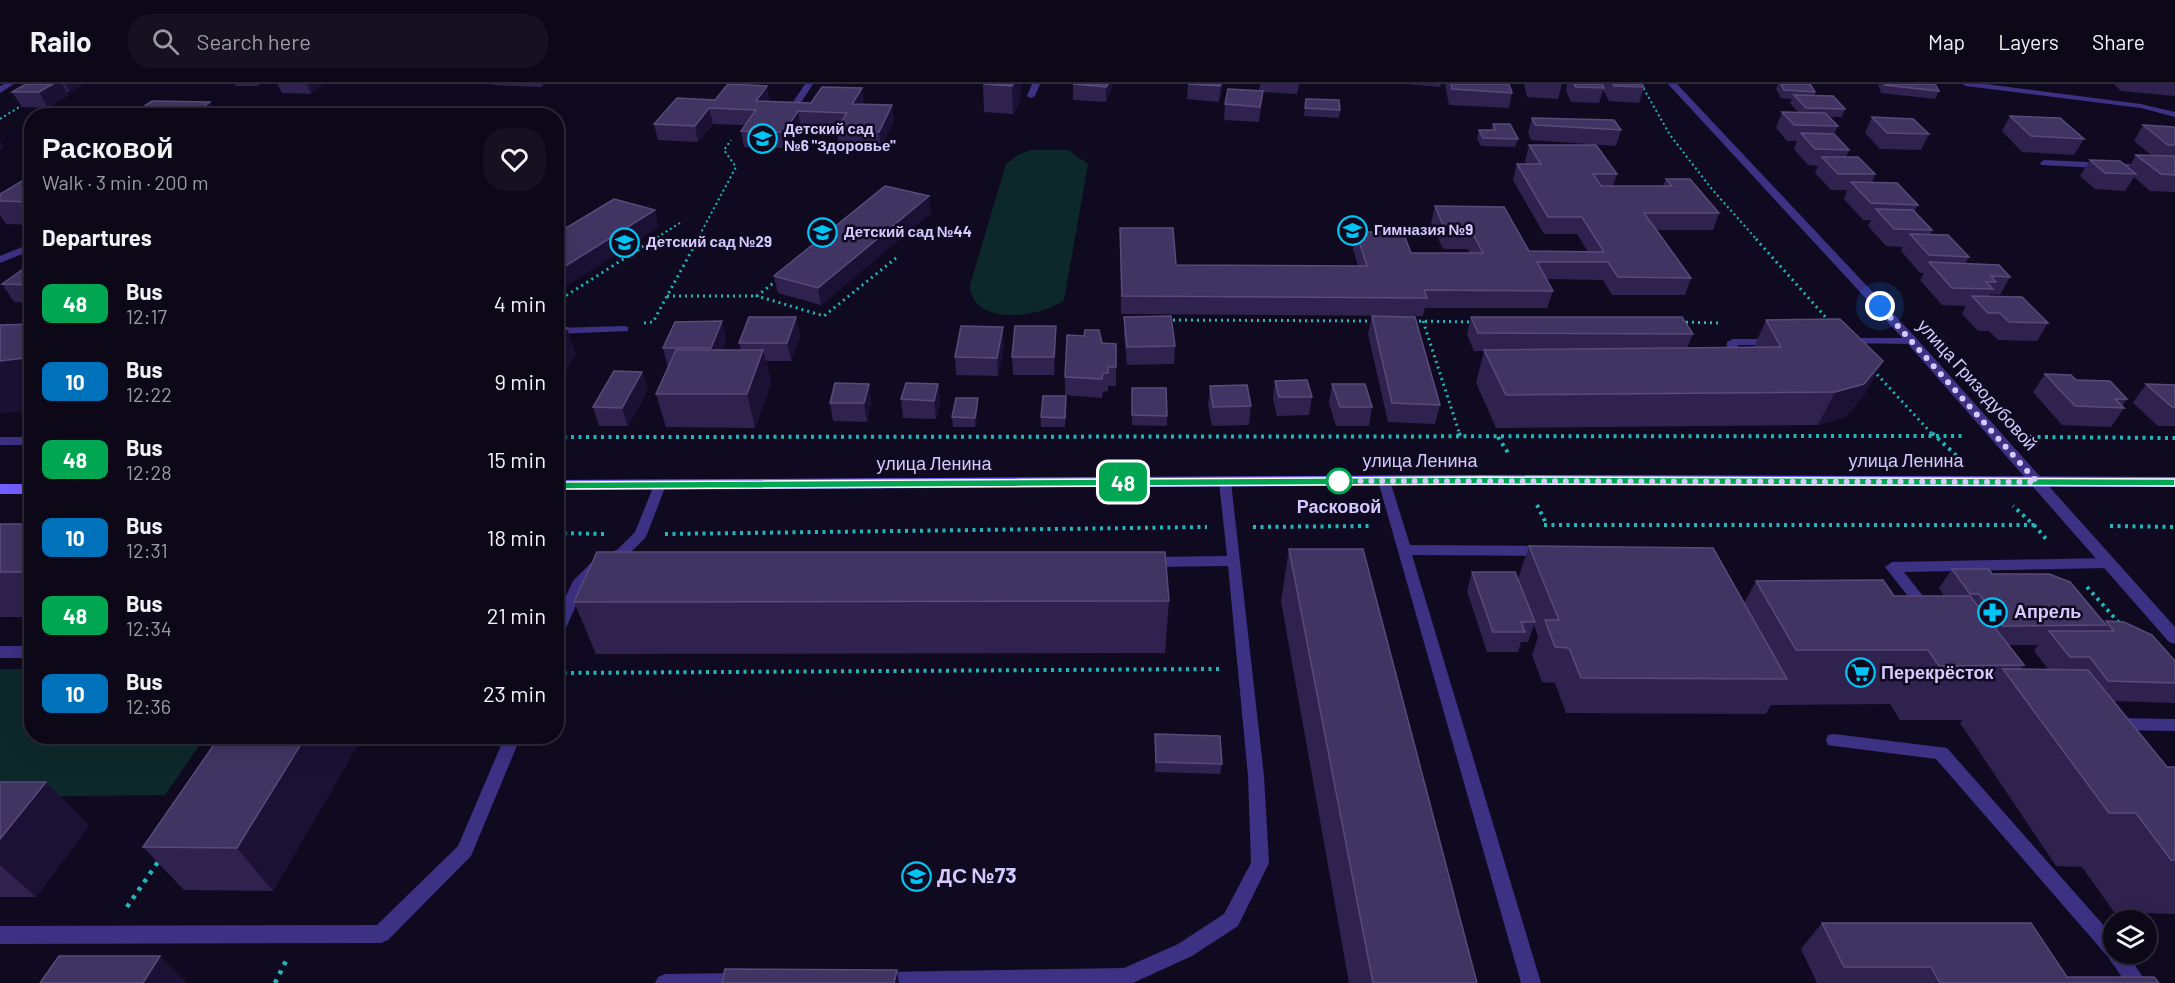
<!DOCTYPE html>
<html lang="en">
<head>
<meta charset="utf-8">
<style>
	:root { --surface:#0c0818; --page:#151121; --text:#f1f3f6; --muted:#9a9aa2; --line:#2c2937 }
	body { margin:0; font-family:Barlow,sans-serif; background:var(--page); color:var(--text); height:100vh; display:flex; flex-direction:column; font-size:22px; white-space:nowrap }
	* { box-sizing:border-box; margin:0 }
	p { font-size:20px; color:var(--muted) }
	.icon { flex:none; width:33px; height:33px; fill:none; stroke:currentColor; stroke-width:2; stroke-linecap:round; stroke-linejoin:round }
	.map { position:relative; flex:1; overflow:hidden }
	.sheet { position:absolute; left:24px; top:24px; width:540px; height:636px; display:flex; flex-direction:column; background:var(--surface); border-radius:24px; box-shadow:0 6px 24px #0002,0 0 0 2px var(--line) }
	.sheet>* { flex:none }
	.badge { padding:0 12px; border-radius:9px; font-size:21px; line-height:39px }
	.controls { position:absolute; left:2103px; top:826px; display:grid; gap:12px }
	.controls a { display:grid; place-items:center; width:54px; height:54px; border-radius:50%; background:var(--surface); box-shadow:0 6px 24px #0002,0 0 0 2px var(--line); font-size:30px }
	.you { position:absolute; width:30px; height:30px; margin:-15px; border:4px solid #fff; border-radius:50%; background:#1a73e8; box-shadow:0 0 0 9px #1a73e833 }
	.map>.badge { position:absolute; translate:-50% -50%; box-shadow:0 0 0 3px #fff }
	h2 { padding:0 18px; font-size:22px; line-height:54px }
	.round { display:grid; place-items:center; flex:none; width:63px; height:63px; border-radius:24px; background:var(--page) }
	.overview { display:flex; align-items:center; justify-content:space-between; height:102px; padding:0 18px }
	h1 { font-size:28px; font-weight:700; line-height:45px }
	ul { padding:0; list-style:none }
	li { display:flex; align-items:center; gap:18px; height:78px; padding:0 18px }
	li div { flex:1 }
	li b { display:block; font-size:22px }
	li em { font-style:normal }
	li .badge { min-width:66px; font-weight:700; text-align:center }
	header { display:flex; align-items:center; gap:36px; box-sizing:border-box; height:84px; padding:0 30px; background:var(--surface); border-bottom:2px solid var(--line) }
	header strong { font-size:28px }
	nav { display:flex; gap:33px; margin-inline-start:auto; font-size:21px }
	.search { width:420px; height:54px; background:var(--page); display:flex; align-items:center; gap:15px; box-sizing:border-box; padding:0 21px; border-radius:24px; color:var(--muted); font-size:22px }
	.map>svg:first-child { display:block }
</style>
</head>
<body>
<header>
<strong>Railo</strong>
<div class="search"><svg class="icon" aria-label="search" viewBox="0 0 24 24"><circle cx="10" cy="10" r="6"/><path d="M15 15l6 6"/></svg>Search here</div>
<nav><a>Map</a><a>Layers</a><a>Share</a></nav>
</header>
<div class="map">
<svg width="2175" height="899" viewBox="0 0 2175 899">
	<rect width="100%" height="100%" fill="#100a20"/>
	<path fill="#0d282a" d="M1030 66H1068L1088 80 1064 216C1041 234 971 243 970 201L1006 80 1018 71Z
		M0 585H31L32 652 205 653 165 711 0 713Z"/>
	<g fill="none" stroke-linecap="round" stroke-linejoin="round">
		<path stroke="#22b5ba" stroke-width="2" stroke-dasharray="2 3" stroke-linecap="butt" d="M1641 0 1670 51 1711 104 1757 156
			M0 35 24 20
			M653 156 680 139
			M697 156 736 83 724 66 731 56"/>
		<path stroke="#22b5ba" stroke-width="3" stroke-dasharray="2 4" stroke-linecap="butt" d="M1756 155 1830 238
			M777 196 757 212 824 232 896 174
			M667 212H757
			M556 218 655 155
			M1167 236 1376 237
			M1413 237 1475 238
			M1423 237 1460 351
			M1680 238 1721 239
			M644 239 653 238 698 155
			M1873 286 1933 351"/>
		<path stroke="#22b5ba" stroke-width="4" stroke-dasharray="3 4.5" stroke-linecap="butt" d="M1459 349 1460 352
			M1932 349 1958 373
			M556 353 1963 352
			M1498 353 1510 372
			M2030 353 2175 354
			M1537 421 1547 441
			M1544 441H2034L2013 422
			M2034 441 2047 456
			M2110 442 2175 443
			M1253 443 1372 442
			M556 449 604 450
			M665 450 1207 443
			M2087 503 2120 540
			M556 589 1219 585"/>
		<path stroke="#22b5ba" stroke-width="4.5" stroke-dasharray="4 6" stroke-linecap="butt" d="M127 823 160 775
			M275 899 286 877"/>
		<path fill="#3c3183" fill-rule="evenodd" d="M805 0H813L800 20H794L793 18Z
			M1032 0H1040L1035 12 1031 14 1027 12Z
			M1962 0H1985L2141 20 2175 28V33L2141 24 1966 2Z
			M2044 76 2175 82V88L2041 81 2040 79Z
			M32 159V166L0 179V172Z
			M624 242 628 243V247L556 250V244Z
			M1845 254H1912L1918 257 1912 260 1841 259V255Z
			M1733 255H1772L1778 258 1772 261H1738L1735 276H1720V272L1726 271 1727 258Z
			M0 353H32V361H0Z
			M1384 393 1390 397 1410 461 1546 462 1553 467 1546 472 1412 471 1541 899H1521L1378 397Z
			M1225 394 1231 398 1264 692 1269 779 1238 842 1192 872 1133 899H874L876 891 883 888 1124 884 1178 860 1224 830 1251 779 1248 692 1228 482 1150 483 1143 478 1150 473 1227 472 1219 398Z
			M660 397 666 401 646 453 628 471 601 485 584 503 563 551 561 555 556 556V533L573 497 591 479 618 465 635 448 654 401Z
			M2108 474 2115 479 2108 484 1904 488 1934 526 1932 530H1922L1885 483 1892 478Z
			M0 562H32V574H0Z
			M2118 634 2175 635V647L2118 646 2112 644 2110 640 2112 636Z
			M1834 650 1947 664 2114 853V870H2127L2147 899H2126L2108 873 1936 675 1834 662 1828 661 1826 656 1828 651Z
			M505 652H521L471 772 388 856 381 859 0 860V842L377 841 458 762Z
			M741 889 748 892 750 899H655L658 893 665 890Z"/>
		<path fill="#3c3183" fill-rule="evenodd" d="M4 0H14L0 9V2Z
			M1668 0H1677L1916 254 2175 543V560L2169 558 1908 260Z"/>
		<path fill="#7460ff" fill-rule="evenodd" d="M1482 391 2175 393V403L1482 401 556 406V396Z
			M0 400H32V410H0Z"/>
	</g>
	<path fill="#2f224f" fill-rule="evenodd" d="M26 0H83L70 8H67L69 11 48 24 22 23 12 8Z
		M235 0H260L257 2H235Z
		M277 0H324L311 10 282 9Z
		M493 0H544L541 3 493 1Z
		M1021 0V15L1013 30 984 28 983 1Z
		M1073 0H1112V3L1106 18 1073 16Z
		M1188 0H1223L1219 18 1187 15Z
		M1260 0H1299L1297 10 1263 8 1259 38 1224 36 1225 20 1259 7Z
		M1407 0H1441L1440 3Z
		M1445 0H1509L1512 9 1509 24 1449 21Z
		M1524 0H1562L1558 15 1527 13Z
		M1567 0H1602V1L1603 0H1642L1644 3 1639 19 1609 17 1603 6 1599 19 1571 18 1566 6Z
		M1778 0H1810L1815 8 1814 12 1845 25 1842 33H1828L1838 42 1834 50 1849 66 1846 73 1875 90 1872 99 1918 121 1914 128 1932 146 1930 150 1969 173 1965 180 2010 193 2000 211 1990 210 1989 212 2048 239 2037 257 1998 256 1989 247H1978L1962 230 1966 222 1942 221 1920 196 1924 189H1920L1901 167 1903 163 1886 162 1868 142 1871 136H1863L1844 115 1847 106H1831L1815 89 1818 82 1808 81 1794 65 1797 57H1787L1776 44 1782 28 1799 29 1790 19 1792 15 1781 14 1776 5Z
		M1878 0H1935L1939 7 1935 15 1881 9Z
		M2114 0H2175V12L2121 7Z
		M767 2 769 17 811 19 862 4 863 20 894 37 881 64 839 62 836 46 838 44 801 43 787 64 744 63 741 47 745 41 713 40 698 58 658 56 654 40 715 16Z
		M1306 15 1340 26 1339 34 1304 32Z
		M2010 32 2084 55 2074 71 2022 68 2002 47Z
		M1872 33 1929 50 1921 66 1880 65 1865 49Z
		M1532 34 1621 46 1616 62 1531 56 1528 49Z
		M1493 40 1518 55 1515 63 1481 62 1477 54 1479 46H1491Z
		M2143 41 2175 44V108L2150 107 2134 93 2125 107 2095 105 2080 92 2090 76 2128 84 2136 71H2151L2134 57Z
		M1529 61 1617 90 1613 102H1663L1666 95 1719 129 1713 146H1657L1691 194 1685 211H1612L1603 196 1546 195 1553 207 1547 224H1425L1423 232 1121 230 1120 144 1176 181 1358 182 1353 165 1356 148 1411 169H1470L1468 165H1443L1431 139 1435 122 1529 167 1588 168 1577 150H1544L1513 96 1517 80H1526L1525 77Z
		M32 91V141L6 140 0 131V110Z
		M931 129 821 221 778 209 774 192Z
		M32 179V219L14 218 2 200Z
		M1372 232 1440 321 1435 340 1388 338 1368 250Z
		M796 233 800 251 791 277H766L771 299 755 344 666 343 656 310 668 283 663 264 722 237 726 256 722 266H741L739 259Z
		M1124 233 1175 262 1174 280 1127 281 1124 251Z
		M1471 233 1693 250 1687 264 1754 263 1766 236 1865 310 1846 333 1818 341 1496 344 1476 299 1484 267H1474L1467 251Z
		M1102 259 1116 283V302H1108V307L1103 308 1102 314 1065 311V293Z
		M1004 261 998 292 956 291 955 273Z
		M1056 261 1054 291H1013L1012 273Z
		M642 288 648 306 628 342H599L593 323Z
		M2045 290 2076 296 2127 315 2122 322 2124 324 2111 343 2062 341 2033 308Z
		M1275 297 1312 313 1309 331 1277 332 1273 315Z
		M869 300 871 318 867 338 833 337 830 319Z
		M938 300 940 319 936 335 903 334 901 315Z
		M1332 300 1372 323 1369 342H1336L1329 319Z
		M2146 300 2175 301V342H2158L2133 319Z
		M1210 302 1251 322 1249 341 1212 342 1208 321Z
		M1132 304 1167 332V342L1132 341Z
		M1066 312 1065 343H1041V333Z
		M978 314V324L975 343H953L952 333Z
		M0 440H32V533H0Z
		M1529 462 1744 519 1756 497 1894 512H1944L1939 504 1952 485 1992 490 2105 539 2106 537 2175 577V619L2113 617 2167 683H2175V830L2114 828 2082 783 2056 782 1960 639 1963 636H1900L1890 620 1771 621 1766 630 1566 629 1555 599 1542 598 1532 571 1538 553 1534 541 1528 558H1521L1518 568H1487L1467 507 1472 488 1518 495ZM2009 561H2038L2034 567 2048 585H2021L2024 581Z
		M1289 465 1477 899H1349L1281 517Z
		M1169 517 1165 569 596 570 574 518Z
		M1155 650 1222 680 1220 690 1155 688Z
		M220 652H363L273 807 184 806 143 763Z
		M0 698H46L89 742 36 813H0Z
		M1822 839 2067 893 2159 899H1817L1801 865Z"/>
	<path fill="#1b1134" d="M53 0H62L69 11 48 24 39 8Z
		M65 0H83L70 8Z
		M307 0H324L311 10Z
		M1013 0H1021V15L1013 30 1012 2Z
		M1108 0H1112V3L1106 18V3Z
		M1221 0H1223V3L1219 18Z
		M767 2 770 17 758 32 756 17Z
		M862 4 864 20 854 35 852 20Z
		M210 18 216 32H190Z
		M892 21 894 37 881 64 879 48Z
		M709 24 713 40 698 58 695 42Z
		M798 27 801 43 787 64 784 48Z
		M0 57 4 64 0 66Z
		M929 112 931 129 821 221 818 204Z
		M655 126 659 143 556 209V188Z
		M796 233 800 251 791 277 787 259Z
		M722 237 726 256 716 282 711 264Z
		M1056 242V261L1054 291V273Z
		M1003 243 1004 261 998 292 997 274Z
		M567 244 576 270 556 304V261Z
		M763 266 771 299 755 344 747 310Z
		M32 273V326L0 330V277Z
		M1883 277 1865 310 1846 333 1818 341 1835 308Z
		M642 288 648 306 628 342 622 324Z
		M869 300 871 318 867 338 864 319Z
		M938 300 940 319 936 335 934 317Z
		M978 314V324L975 343V334Z
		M306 652H363L273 807 237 764Z
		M46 698 89 742 36 813 0 781V755Z
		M160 872 187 899H143Z
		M897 886 899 899H894Z"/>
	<path fill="#403462" stroke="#584b7b" stroke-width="1.5" d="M26 0H53L39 8H12Z
		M728 0 767 2 756 17 811 19 822 3 862 4 852 20 892 21 879 48 836 46 847 29 798 27 784 48 741 47 756 26 709 24 695 42 654 40 677 14 715 16Z
		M983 0H1013L1012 2Z
		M1073 0H1108L1106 3Z
		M1188 0H1221L1220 2Z
		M1451 0H1509L1512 9 1452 5Z
		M1574 0H1602L1604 4 1576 3Z
		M1613 0H1642L1644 3 1614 2Z
		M1781 0H1810L1815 8 1784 6Z
		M1885 0H1935L1939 7 1885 1Z
		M1228 5 1263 7 1260 23 1225 20Z
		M1794 11 1833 12 1845 25 1806 24Z
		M1306 15 1339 16 1340 26 1305 24Z
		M152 17 210 18 190 32H129Z
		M1782 28 1825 29 1838 42 1794 41Z
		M340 29 463 30 461 32H336Z
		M2010 32 2060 34 2084 55 2031 52Z
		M1872 33 1913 35 1929 50 1887 49Z
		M1532 34 1614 36 1621 46 1535 41Z
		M1493 40H1510L1518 55 1483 54 1479 46H1496Z
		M2143 41 2174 43 2175 44V61H2168Z
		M1801 49 1834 50 1849 66 1815 65Z
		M1529 61H1596L1617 90H1593L1601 102H1672L1666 95H1690L1719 129H1644L1691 194 1618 193 1608 178H1537L1553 207 1424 206 1427 214 1122 212 1120 144H1173L1176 181 1367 182 1356 148H1403L1411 169H1483L1472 148H1446L1435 122 1504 123 1529 167 1604 168 1582 133H1548L1517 80H1541Z
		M2136 71 2175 72V91L2161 90Z
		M1822 73H1858L1875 90H1838Z
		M2090 76 2120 77 2136 90 2105 89Z
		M32 91V118L0 117V110Z
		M1851 98 1897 99 1918 121 1871 119Z
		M885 102 929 112 818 204 774 192Z
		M614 115 655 126 556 188V150Z
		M1876 125 1913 126 1932 146 1894 145Z
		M1910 150 1948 151 1969 173 1929 171Z
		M1929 178 1999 181 2010 193 1991 192 1996 198H1986L1993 205 1952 204Z
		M32 179V201L2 200Z
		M1972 212 2022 213 2048 239 2009 238 2000 229H1988Z
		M1171 232 1175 262 1127 263 1124 233Z
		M1372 232 1415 233 1440 321 1392 319Z
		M749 233H796L787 259H739Z
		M1471 233H1682L1693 250 1478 249Z
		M1840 235 1883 277 1864 300 1835 308 1506 311 1484 266 1781 263 1766 236Z
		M722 237 711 264H663L675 238Z
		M32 240V273L0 277V241Z
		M961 242 1003 243 997 274 955 273Z
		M1015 242H1056L1054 273H1012Z
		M556 244H567L556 261Z
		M1085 246H1099L1102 259 1116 260V283H1108V289H1103L1102 295 1065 293 1067 251 1084 252Z
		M676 266H763L747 310H656Z
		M614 287 642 288 622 324 593 323Z
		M2045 290 2071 291 2076 296 2110 297 2127 315H2115L2124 324 2075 322Z
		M1307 296 1312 313H1279L1275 297Z
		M835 299 869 300 864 319H830Z
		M906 299 938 300 934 317 901 315Z
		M1332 300H1365L1372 323H1340Z
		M2146 300 2175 301V323H2172Z
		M1247 301 1251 322 1213 323 1210 302Z
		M1132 304H1166L1167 332 1132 331Z
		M1043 312H1066L1065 334 1041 333Z
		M956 314H978L975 334 952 333Z
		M0 440H32V488H0Z
		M1529 462 1713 464 1787 595 1581 594 1569 564 1555 563 1545 536H1559Z
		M1289 465H1363L1477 899H1373Z
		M597 468H1165L1169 517 574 518Z
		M1952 485H1989L1992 490H2049L2070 498 2106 541 2003 542 1979 510H1970Z
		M1472 488H1515L1535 538H1521L1525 548H1493Z
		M1883 496 1894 512H1970L2024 581 1939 582 1928 566H1796L1756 497Z
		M2106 537 2124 538 2152 551 2175 577V599L2108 597 2090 573H2070L2049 547H2114Z
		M2003 585 2088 586 2167 683H2175V776H2171L2136 729H2109Z
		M1155 650 1220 652 1222 680 1156 678Z
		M220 652H306L237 764 143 763Z
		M0 698H46L0 755Z
		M1822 839H2031L2067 893H2154L2159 899H1940L1931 883H1844Z
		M59 872H160L143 899H40Z
		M725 885 897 886 894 899H722Z"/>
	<path fill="#00a651" stroke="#fff" stroke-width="1.5" d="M1482 393 2175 395V402L1482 400 556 405 551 401 556 398Z"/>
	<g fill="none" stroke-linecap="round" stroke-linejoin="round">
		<path stroke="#d5c9ff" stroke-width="6" stroke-dasharray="0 10.8" d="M1339 397 2037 398 1880 222"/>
	</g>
	<defs>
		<symbol id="school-ring" viewBox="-11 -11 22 22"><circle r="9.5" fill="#100a20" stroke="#00c4f4" stroke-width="1.5"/><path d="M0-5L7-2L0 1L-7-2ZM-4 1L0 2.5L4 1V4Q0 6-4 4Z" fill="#00c4f4"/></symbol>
		<symbol id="pharmacy-ring" viewBox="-11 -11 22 22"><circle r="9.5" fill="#100a20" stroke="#00c4f4" stroke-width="1.5"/><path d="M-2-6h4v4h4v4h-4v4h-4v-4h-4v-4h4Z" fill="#00c4f4"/></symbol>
		<symbol id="supermarket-ring" viewBox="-11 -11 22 22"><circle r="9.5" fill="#100a20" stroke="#00c4f4" stroke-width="1.5"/><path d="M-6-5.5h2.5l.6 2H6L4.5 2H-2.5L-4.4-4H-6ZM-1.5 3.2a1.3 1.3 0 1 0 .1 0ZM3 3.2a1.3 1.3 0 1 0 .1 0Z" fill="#00c4f4"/></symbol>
	</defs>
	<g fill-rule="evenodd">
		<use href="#school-ring" x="746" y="38" width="33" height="33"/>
		<use href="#school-ring" x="1336" y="130" width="33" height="33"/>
		<use href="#school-ring" x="806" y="132" width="33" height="33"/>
		<use href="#school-ring" x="608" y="142" width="33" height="33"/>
		<use href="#pharmacy-ring" x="1976" y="512" width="33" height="33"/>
		<use href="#supermarket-ring" x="1844" y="572" width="33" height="33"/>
		<use href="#school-ring" x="900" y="776" width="33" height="33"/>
	</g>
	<circle fill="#fff" stroke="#00a651" stroke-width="3" cx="1339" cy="397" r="12"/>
	<g text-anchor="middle" stroke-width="5" stroke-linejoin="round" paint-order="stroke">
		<g font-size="15" font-weight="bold" fill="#d5c9ff" stroke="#100a20" text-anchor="start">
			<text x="784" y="50">Детский сад<tspan x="784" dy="17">№6 "Здоровье"</tspan></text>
			<text x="1374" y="151">Гимназия №9</text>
			<text x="844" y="153">Детский сад №44</text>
			<text x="646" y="163">Детский сад №29</text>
		</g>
		<g font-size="18" fill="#d5c9ff" stroke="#100a20">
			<text transform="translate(1977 301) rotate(48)" y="6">улица Гризодубовой</text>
			<text x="1420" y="383">улица Ленина</text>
			<text x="1906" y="383">улица Ленина</text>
			<text x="934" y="386">улица Ленина</text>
		</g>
		<g font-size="18" font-weight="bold" fill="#d5c9ff" stroke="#100a20">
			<text x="1339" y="429">Расковой</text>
		</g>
		<g font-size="18" font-weight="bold" fill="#d5c9ff" stroke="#100a20" text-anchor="start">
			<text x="2014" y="534">Апрель</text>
			<text x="1881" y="595">Перекрёсток</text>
		</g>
		<g font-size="21" font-weight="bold" fill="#d5c9ff" stroke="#100a20" text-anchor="start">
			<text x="937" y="799">ДС №73</text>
		</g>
	</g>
</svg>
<div class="controls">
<a><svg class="icon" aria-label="layers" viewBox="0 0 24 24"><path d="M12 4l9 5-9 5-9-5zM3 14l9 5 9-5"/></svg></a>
</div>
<div class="you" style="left:1880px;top:222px"></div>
<b class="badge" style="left:1123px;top:398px;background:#00a651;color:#fff">48</b>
<section class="sheet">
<div class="overview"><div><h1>Расковой</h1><p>Walk · 3 min · 200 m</p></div><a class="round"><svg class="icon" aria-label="heart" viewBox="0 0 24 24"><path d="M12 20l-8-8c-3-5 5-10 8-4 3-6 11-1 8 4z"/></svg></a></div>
<h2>Departures</h2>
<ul>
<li><span class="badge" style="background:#00a651;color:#fff">48</span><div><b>Bus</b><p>12:17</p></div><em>4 min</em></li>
<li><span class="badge" style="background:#0072bc;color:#fff">10</span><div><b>Bus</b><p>12:22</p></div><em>9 min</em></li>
<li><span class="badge" style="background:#00a651;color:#fff">48</span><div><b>Bus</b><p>12:28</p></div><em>15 min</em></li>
<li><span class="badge" style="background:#0072bc;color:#fff">10</span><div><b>Bus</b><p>12:31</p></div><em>18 min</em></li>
<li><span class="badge" style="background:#00a651;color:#fff">48</span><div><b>Bus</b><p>12:34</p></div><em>21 min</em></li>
<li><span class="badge" style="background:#0072bc;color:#fff">10</span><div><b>Bus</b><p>12:36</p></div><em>23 min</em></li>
</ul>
</section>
</div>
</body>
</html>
